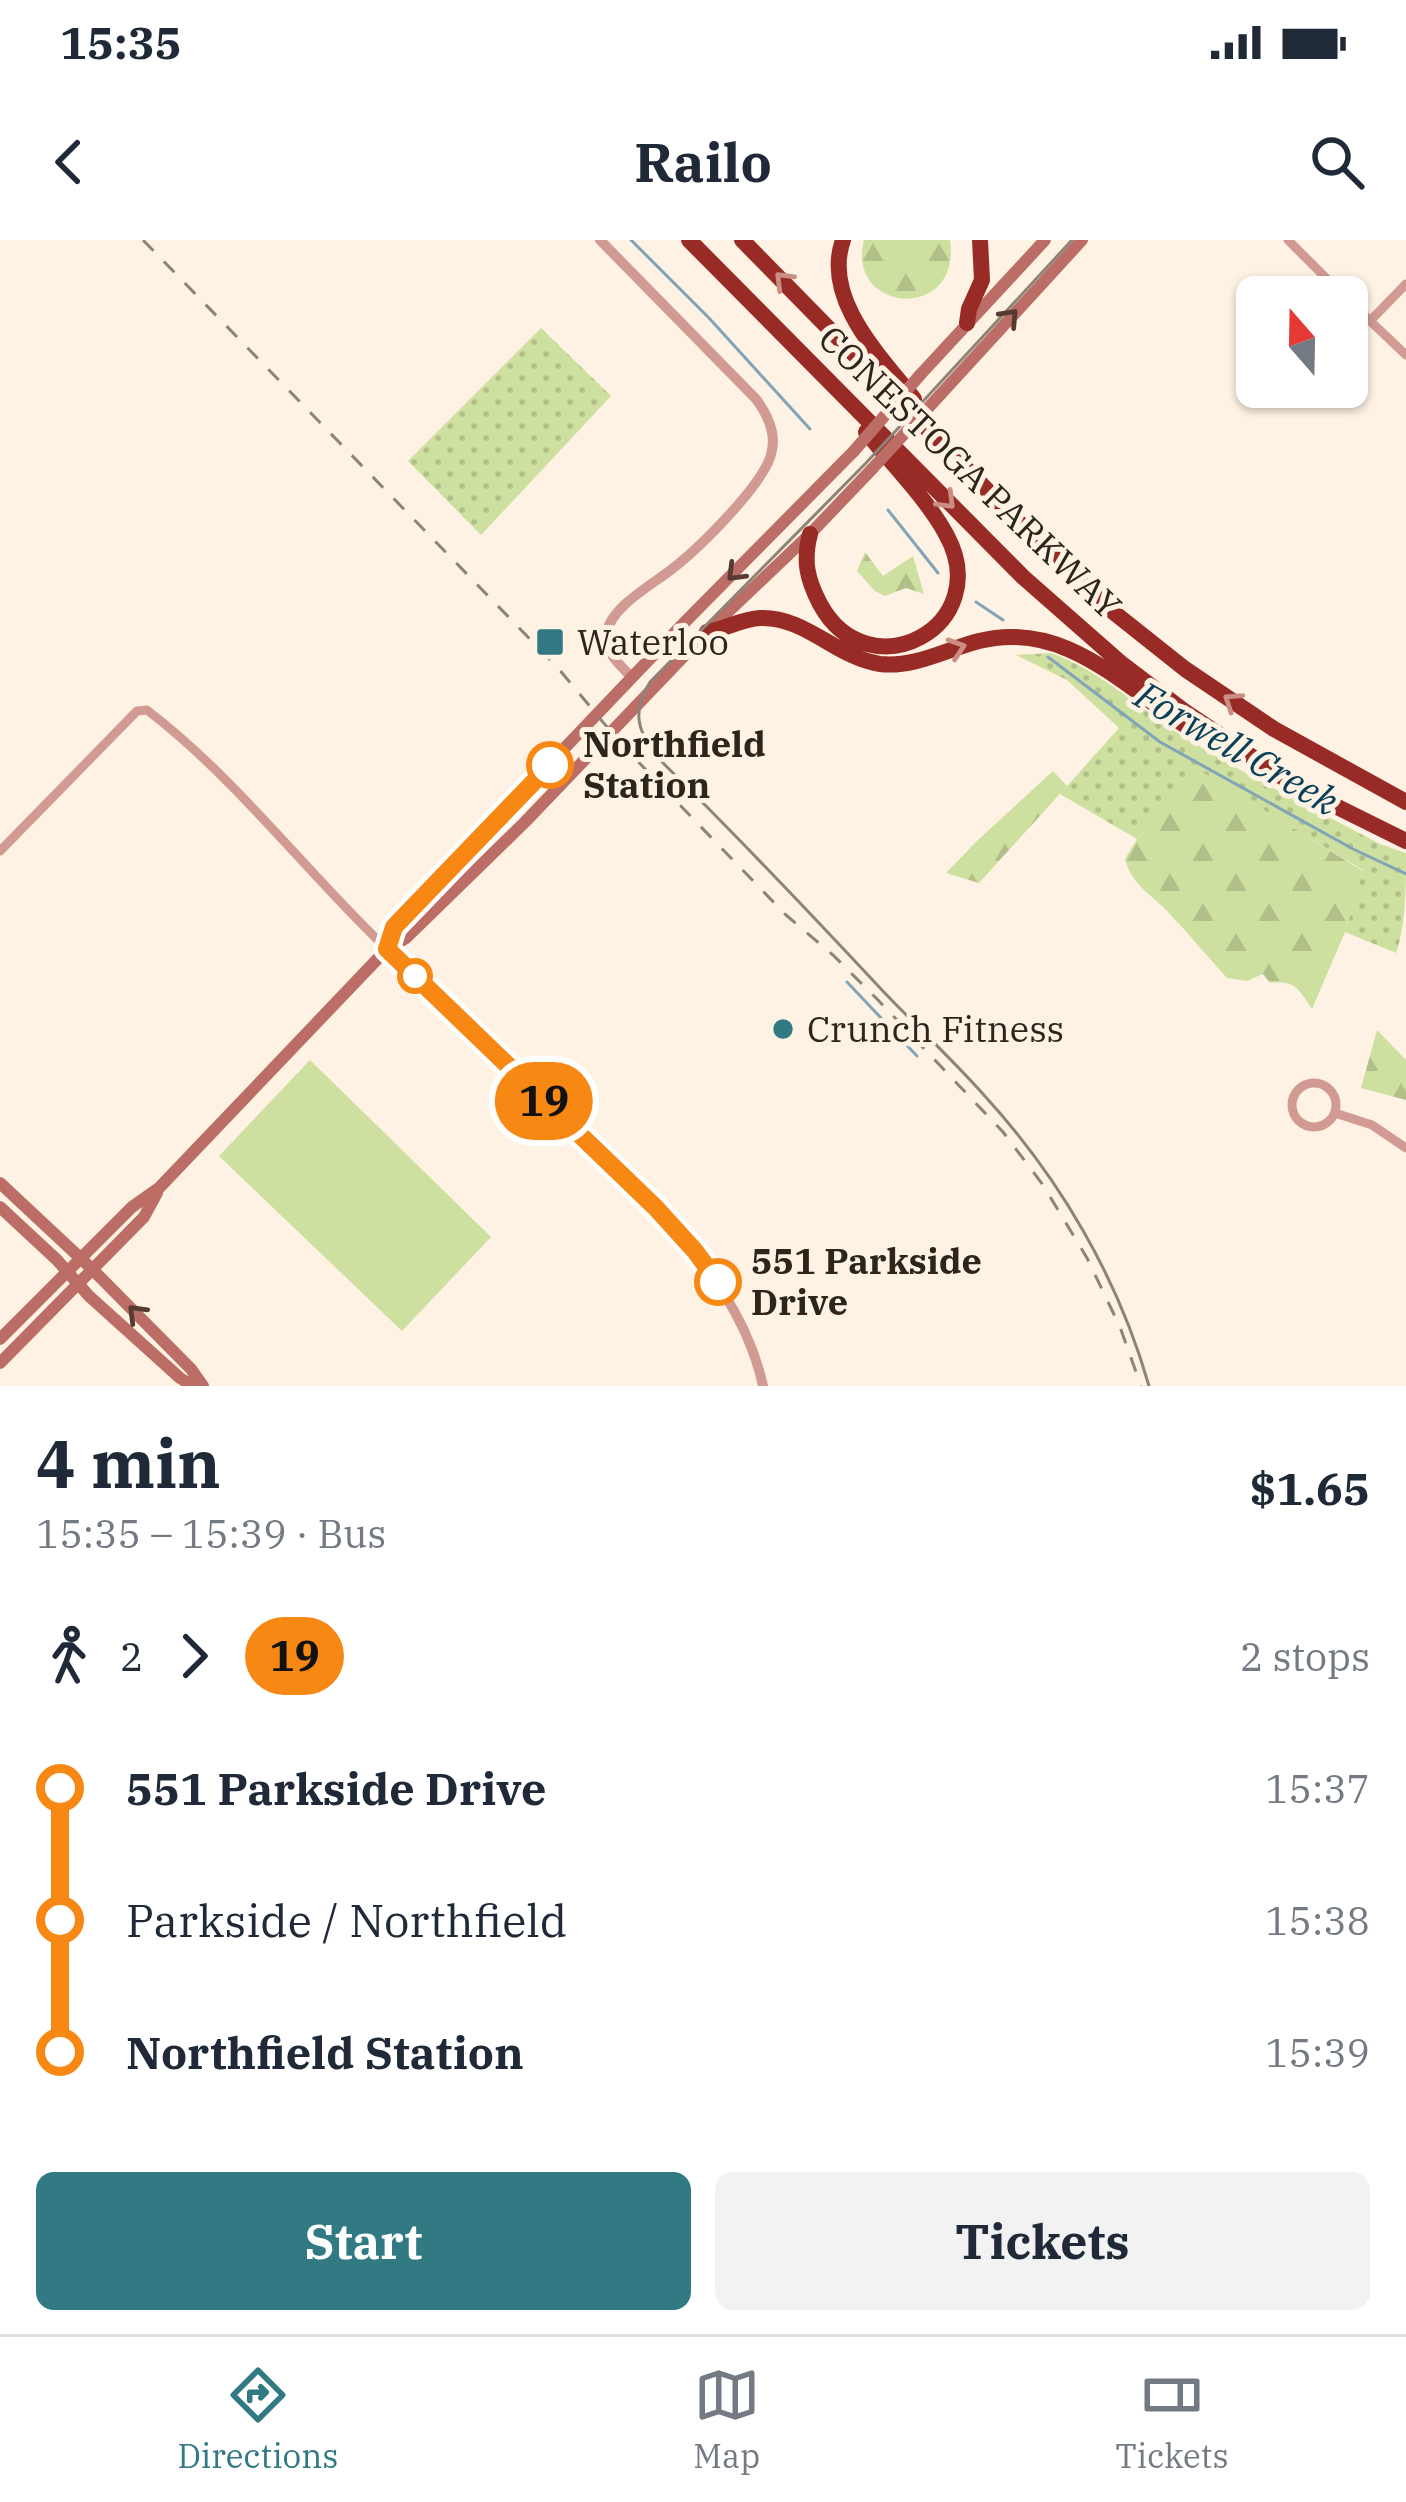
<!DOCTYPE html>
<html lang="en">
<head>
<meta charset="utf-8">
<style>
	:root { --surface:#fff; --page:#f2f2f3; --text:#1f2937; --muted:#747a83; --line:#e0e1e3; --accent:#317983 }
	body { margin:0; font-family:"IBM Plex Serif",serif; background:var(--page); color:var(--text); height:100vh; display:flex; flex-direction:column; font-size:45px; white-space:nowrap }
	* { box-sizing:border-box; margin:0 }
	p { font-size:39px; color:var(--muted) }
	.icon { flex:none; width:66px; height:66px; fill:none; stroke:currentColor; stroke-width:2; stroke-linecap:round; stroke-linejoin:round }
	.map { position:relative; height:1146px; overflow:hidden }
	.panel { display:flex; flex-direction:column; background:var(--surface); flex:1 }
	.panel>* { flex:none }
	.badge { padding:0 24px; border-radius:39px; font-size:42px; line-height:78px }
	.needle { width:78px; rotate:340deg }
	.buttons { position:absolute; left:1236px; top:36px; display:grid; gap:24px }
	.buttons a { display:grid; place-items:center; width:132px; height:132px; border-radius:18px; background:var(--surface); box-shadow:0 3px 9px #0004; font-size:60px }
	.map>.badge { position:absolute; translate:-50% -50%; box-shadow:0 0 0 6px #fff }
	.legs { display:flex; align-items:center; gap:18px; height:132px; padding:0 36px; font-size:39px }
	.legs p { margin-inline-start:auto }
	.summary { display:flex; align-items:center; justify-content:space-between; height:204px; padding:0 36px }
	h1 { font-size:66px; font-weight:700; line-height:90px }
	.action { display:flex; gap:24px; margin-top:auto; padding:24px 36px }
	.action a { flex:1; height:138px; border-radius:18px; background:var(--accent); color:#fff; font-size:48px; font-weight:700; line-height:138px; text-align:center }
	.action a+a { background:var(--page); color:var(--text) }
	ul { padding:0 36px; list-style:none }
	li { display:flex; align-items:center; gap:42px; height:132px; font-size:45px }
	li i { display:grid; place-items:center; width:18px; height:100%; margin:0 15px; background:currentColor }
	li i::after { content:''; width:30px; height:30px; margin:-15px; border:9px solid; border-radius:50%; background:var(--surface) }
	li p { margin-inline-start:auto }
	li:first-child i { background:linear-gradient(#0000 50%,currentColor 0) }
	li:last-child i { background:linear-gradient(currentColor 50%,#0000 0) }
	.status { display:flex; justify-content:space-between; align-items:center; height:84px; padding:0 60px; background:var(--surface); direction:ltr }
	.status svg { height:33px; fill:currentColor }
	header { display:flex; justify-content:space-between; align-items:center; height:156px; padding:0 36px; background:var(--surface); font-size:54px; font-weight:700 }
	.tabs { display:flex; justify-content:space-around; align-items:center; height:168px; border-top:3px solid var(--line); background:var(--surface); font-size:33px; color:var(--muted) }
	.tabs a { display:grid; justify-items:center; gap:6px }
	.tabs .current { color:var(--accent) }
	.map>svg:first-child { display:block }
</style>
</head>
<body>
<div class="status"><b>15:35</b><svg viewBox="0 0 49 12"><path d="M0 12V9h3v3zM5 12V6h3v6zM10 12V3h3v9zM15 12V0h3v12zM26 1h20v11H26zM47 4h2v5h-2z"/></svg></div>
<header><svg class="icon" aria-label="back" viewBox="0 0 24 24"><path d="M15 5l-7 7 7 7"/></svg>Railo<svg class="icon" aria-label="search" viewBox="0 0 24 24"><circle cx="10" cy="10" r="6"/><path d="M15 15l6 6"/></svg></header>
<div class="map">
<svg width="1406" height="1146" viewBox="0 0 1406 1146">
	<defs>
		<pattern id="grass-dots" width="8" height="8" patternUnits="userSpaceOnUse" patternTransform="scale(3)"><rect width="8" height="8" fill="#cee0a0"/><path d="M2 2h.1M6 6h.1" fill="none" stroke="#b1c089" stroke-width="1.8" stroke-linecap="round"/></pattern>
		<pattern id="forest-firs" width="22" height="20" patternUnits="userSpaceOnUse" patternTransform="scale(3)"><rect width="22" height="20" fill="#cee0a0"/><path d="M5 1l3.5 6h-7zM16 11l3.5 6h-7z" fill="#b1c089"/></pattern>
	</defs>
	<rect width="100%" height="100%" fill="#fdf2e3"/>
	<path fill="url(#grass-dots)" d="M541 88 611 156 481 295 408 221Z
		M1051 413C1103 432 1138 468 1184 497 1247 536 1314 569 1380 604L1406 613C1406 644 1406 686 1396 713L1345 692 1363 630 1198 531 1137 599 1060 554 1119 488 1067 440 1016 415Z"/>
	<path fill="url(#forest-firs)" d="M864 0H950C962 83 845 73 864 0Z
		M865 312 883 336 913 316 924 354 906 348 885 356 875 351 857 331Z
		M1199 530 1363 631 1345 692 1312 769C1301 751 1294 739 1270 743L1263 734 1247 741 1227 738C1207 716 1188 693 1168 672 1151 654 1131 644 1125 619L1137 599Z
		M1053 531 1067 546 979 643 946 633 978 600Z
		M1377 790 1406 820V860L1361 848Z"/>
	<path fill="#cee0a0" d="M310 820 491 997 402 1091 219 916Z"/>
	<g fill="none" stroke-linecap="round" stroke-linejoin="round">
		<path stroke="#82a4b8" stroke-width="3" d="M631 0 709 78 810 189
			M888 270 938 333
			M976 362 1003 380
			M1048 417 1160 502 1353 609 1406 634
			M847 742 917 816"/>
		<path stroke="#d19b94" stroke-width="9" d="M1288 0 1345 57
			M1347 59 1406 115
			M1370 81 1406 44
			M0 611 137 471 147 470C237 539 306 632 387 709
			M1292 865a22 22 0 1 1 44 0a22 22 0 1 1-44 0Z
			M1335 873 1372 885 1406 908"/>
		<path stroke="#d19b94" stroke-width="10" d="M600 0 756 159C767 174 776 191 772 210 768 241 698 309 672 329 653 344 611 367 607 392 603 412 620 424 632 438
			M387 709 656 968C703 1019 748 1076 763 1146"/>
		<path stroke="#bc6e66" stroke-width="12" d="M920 135 1045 0
			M940 155 1082 0
			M388 708 394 687 682 385 854 211
			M0 943 92 1029 191 1129 203 1146
			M0 967 57 1020 89 1056 180 1138 193 1146
			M0 1099 132 967 159 948 387 709 406 698 525 582 707 392 810 294 872 229
			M0 1123 144 977 157 953"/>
		<path stroke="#992b27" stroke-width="16" d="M689 0 1023 337 1122 424 1184 471 1297 547 1406 601
			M742 0 1040 304 1107 367 1185 429 1274 489 1406 562
			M843 0C822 59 881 117 914 159
			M967 83 969 69 982 40 980 0
			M810 294C803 321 807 339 820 364 869 454 997 386 946 294 927 259 892 224 866 192
			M707 392C725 389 742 379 760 378 805 376 837 418 880 424 915 428 947 409 979 401 1063 380 1120 443 1186 486"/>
		<path stroke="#8d8478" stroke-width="3" d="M1072 0 866 223 650 442C628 476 641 498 665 525 739 598 810 673 881 749 915 785 951 818 983 854 1059 937 1118 1037 1149 1146"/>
		<path stroke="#8d8478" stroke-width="3" stroke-dasharray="15 15" stroke-linecap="butt" d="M143 0 558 428 622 505 786 675 833 715 878 760 1003 892 1043 945 1087 1018 1120 1087 1141 1146"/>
		<path stroke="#bc6e66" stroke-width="12" d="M854 211 920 135
			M872 229 940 155"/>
	</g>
	<defs><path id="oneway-chevron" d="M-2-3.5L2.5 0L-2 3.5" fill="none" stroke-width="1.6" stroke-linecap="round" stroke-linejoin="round" transform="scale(3)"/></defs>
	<g stroke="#cb8e85">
		<use href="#oneway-chevron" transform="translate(783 40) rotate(-135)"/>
		<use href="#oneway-chevron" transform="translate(947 261) rotate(45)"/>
		<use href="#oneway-chevron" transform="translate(957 408) rotate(-18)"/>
		<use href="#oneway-chevron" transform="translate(1232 461) rotate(-146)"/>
	</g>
	<g stroke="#573b32">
		<use href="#oneway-chevron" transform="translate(1010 77) rotate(-47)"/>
		<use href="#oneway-chevron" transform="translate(735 333) rotate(135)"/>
		<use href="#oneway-chevron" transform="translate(136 1073) rotate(-135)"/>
	</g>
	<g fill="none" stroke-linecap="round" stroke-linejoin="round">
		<defs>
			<path id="line-1" d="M550 525 394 687 387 709 656 968 695 1011 718 1042"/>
		</defs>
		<use href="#line-1" stroke="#fff" stroke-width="27"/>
		<use href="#line-1" stroke="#f78814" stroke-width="18"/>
	</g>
	<g fill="#317983" stroke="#fdf2e3" stroke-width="4.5">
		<rect x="535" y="387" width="30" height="30" rx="6"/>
		<circle cx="783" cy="789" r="12"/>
	</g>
	<g fill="#fff" stroke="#f78814" stroke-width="6">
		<circle cx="550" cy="525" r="21"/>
		<circle cx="415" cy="736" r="15"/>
		<circle cx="718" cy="1042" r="21"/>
	</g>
	<g text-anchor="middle" stroke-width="10" stroke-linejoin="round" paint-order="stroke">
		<g font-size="36" fill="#2c251c" stroke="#fdf2e3">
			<text transform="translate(970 232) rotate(44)" y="13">CONESTOGA PARKWAY</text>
		</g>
		<g font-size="36" fill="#2c251c" stroke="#fdf2e3" text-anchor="start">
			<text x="577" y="415">Waterloo</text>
			<text x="807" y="802">Crunch Fitness</text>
		</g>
		<g font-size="36" font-weight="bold" fill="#2c251c" stroke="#fdf2e3" text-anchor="start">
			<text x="583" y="517">Northfield<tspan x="583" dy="41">Station</tspan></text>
			<text x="751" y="1034">551 Parkside<tspan x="751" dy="41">Drive</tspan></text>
		</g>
		<g font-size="39" font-style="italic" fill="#083f59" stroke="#fdf2e3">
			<text transform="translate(1237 508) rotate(30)" y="14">Forwell Creek</text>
		</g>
	</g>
</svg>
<div class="buttons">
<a><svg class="needle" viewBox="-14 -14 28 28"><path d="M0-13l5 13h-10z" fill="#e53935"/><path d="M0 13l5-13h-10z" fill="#747a83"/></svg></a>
</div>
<b class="badge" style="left:544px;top:861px;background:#f78814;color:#111">19</b>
</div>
<section class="panel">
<div class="summary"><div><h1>4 min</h1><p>15:35 – 15:39 · Bus</p></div><b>$1.65</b></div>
<div class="legs"><svg class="icon" aria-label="walk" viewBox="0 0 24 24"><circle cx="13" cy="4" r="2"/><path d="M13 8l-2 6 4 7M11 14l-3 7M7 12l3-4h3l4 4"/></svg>2<svg class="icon" aria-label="forward" viewBox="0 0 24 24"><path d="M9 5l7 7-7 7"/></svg><b class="badge" style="background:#f78814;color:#111">19</b><p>2 stops</p></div>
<ul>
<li><i style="color:#f78814"></i><b>551 Parkside Drive</b><p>15:37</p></li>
<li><i style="color:#f78814"></i><span>Parkside / Northfield</span><p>15:38</p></li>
<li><i style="color:#f78814"></i><b>Northfield Station</b><p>15:39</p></li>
</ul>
<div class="action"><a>Start</a><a>Tickets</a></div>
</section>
<nav class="tabs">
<a class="current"><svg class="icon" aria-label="directions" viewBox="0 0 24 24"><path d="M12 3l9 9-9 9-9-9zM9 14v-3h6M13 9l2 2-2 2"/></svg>Directions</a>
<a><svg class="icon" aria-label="map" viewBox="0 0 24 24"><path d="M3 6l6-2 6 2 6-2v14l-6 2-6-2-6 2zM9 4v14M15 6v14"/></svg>Map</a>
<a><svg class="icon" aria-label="tickets" viewBox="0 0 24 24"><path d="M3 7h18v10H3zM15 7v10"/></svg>Tickets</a>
</nav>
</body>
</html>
